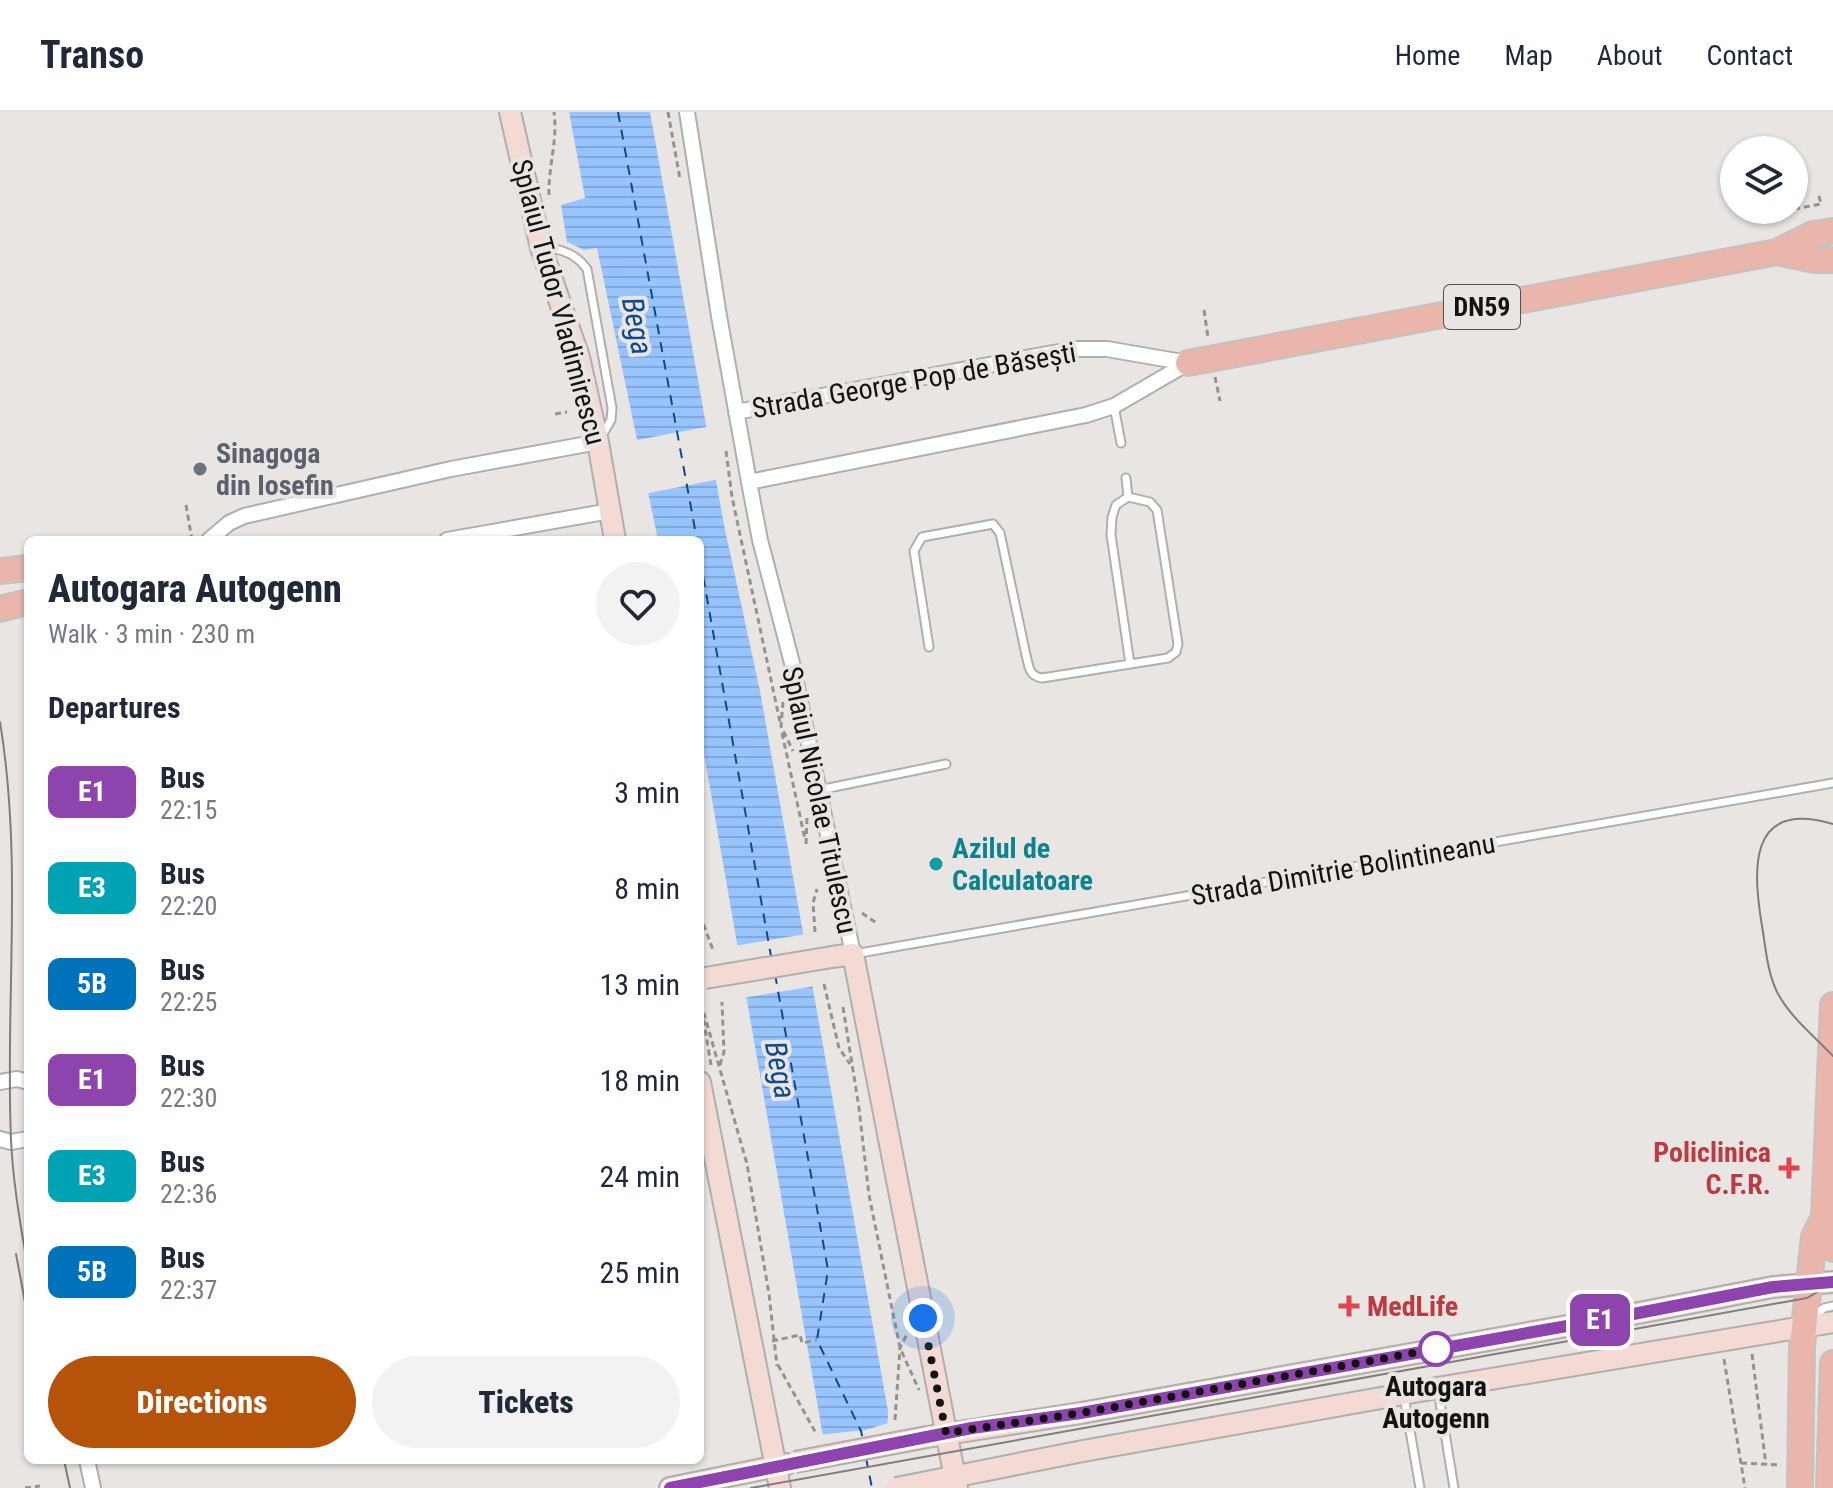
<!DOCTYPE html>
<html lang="en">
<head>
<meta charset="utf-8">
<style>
	:root { --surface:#fff; --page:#f2f2f3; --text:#1f2937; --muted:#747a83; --line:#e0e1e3; --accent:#b45309 }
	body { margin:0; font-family:"Roboto Condensed",sans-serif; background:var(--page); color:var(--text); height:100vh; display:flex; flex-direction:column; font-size:30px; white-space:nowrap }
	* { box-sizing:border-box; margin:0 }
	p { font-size:26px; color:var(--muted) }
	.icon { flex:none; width:44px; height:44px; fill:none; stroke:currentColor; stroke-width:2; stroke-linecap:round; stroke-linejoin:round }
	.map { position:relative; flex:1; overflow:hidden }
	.sheet { position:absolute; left:24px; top:424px; width:680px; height:928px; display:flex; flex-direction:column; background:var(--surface); border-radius:12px; box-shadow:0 2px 6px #0004 }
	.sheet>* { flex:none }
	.badge { padding:0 16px; border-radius:12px; font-size:28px; line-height:52px }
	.controls { position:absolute; left:1720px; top:24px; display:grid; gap:16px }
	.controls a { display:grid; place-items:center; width:88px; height:88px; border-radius:50%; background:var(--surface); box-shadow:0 2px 6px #0004; font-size:40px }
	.you { position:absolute; width:40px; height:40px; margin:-20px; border:6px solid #fff; border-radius:50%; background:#1a73e8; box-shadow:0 0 0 12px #1a73e833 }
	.map>.badge { position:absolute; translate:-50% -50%; box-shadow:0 0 0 4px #fff }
	h2 { padding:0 24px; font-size:30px; line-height:72px }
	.round { display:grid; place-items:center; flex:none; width:84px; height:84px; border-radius:42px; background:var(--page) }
	.head { display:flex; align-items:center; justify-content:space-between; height:136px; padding:0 24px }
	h1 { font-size:38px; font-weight:800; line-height:60px }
	.action { display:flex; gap:16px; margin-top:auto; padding:16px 24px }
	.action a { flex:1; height:92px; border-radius:48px; background:var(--accent); color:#fff; font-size:32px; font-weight:800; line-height:92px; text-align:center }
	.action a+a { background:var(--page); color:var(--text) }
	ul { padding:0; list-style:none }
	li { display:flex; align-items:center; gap:24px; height:96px; padding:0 24px }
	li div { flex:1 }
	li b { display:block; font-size:30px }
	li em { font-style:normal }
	li .badge { min-width:88px; font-weight:700; text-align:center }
	header { display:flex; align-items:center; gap:48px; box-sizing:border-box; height:112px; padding:0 40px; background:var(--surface); border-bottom:2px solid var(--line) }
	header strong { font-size:38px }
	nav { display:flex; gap:44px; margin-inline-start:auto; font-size:28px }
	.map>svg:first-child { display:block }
</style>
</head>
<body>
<header>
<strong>Transo</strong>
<nav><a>Home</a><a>Map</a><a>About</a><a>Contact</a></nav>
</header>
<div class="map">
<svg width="1833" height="1376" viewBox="0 0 1833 1376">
	<defs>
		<pattern id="water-rules" width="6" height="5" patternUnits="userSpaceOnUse" patternTransform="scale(2)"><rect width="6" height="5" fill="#98c4fe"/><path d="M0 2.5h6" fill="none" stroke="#82a8d9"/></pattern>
	</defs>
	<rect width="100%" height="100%" fill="#e8e5e2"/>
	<path fill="url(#water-rules)" d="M569 0H650L724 413 760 579 888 1299 887 1328 832 1376 700 619V428H658L597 136 584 138 567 130 561 93 585 86Z"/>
	<path fill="#e8e5e2" d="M711 314 720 367 644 382 632 329Z
		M806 822 815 874 742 886 734 834Z
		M892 1310 891 1327 902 1376H828L818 1323 865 1318Z"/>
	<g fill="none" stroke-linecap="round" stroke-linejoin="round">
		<path stroke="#0f4a8c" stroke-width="2" stroke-dasharray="10 8" stroke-linecap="butt" d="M618 0 697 428
			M700 447 771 844
			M775 862 828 1158 817 1228 861 1319 863 1328
			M866 1346 872 1376"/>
		<defs>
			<path id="lane" d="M543 136C561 136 577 143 587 157L612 296 611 308 600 327
				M1114 294 1121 331
				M1126 366 1128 385
				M929 535 914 439 922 425 993 412 1000 421 1026 543C1029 555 1029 564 1042 566L1168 546 1176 540 1178 532 1157 398 1150 390 1128 385 1116 393 1112 405 1111 423 1130 552
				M819 678 946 652
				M854 842 1833 671
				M1811 1207 1824 1196 1833 1194
				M1438 1278 1454 1376
				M1404 1284 1420 1376"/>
			<path id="street" d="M687 0 719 204 749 370 760 428 792 551 853 842
				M736 300 1075 237H1107L1188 251
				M749 370 1086 303 1114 294 1188 251
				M209 428 229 411 244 404 451 357 598 330
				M447 428 610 399
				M0 970 17 967 28 970
				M0 1027 11 1030 28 1027
				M87 1348 93 1376"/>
			<path id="secondary" d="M510 0 541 136 579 245 598 330 615 428
				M832 845 853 842 957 1376
				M700 970 780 1376
				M927 1325 1081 1301 1623 1204 1773 1175 1833 1170
				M937 1368 1083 1339 1437 1276 1833 1210
				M670 1376 787 1352"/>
			<path id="primary" d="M1777 140 1815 148H1833
				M1188 251 1777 140 1813 122 1833 119
				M0 459 28 456
				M0 497 28 490
				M1824 1105 1832 1123 1833 1137
				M1800 1376 1802 1234 1814 1125 1824 1105 1833 893
				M1829 1376 1833 1251"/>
		</defs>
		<use href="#lane" stroke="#b1aeab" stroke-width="11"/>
		<use href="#street" stroke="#b1aeab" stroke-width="18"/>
		<use href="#secondary" stroke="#b1aeab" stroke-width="24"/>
		<use href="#primary" stroke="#c2c2c1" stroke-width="28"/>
		<path stroke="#959390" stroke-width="3" stroke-dasharray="6 4" stroke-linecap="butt" d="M668 0 680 67
			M549 83C548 55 558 28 554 0
			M1794 97 1821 92 1819 84
			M1779 98H1790
			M1204 198 1208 226
			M1215 265 1220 289
			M555 302 567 300
			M726 339 732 385 780 610
			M186 393 192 428
			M783 590 781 614 793 639
			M782 621 805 727
			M806 732 807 704
			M700 733V734
			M862 801 878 812
			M700 803 713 838
			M815 820 813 791 817 777
			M824 872 839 936 850 952
			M701 891 747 1052 769 1182 777 1254
			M843 895 859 996 869 1083 900 1236 919 1278
			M702 898 711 953
			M720 953 724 940 722 890
			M772 1229 800 1223 802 1231 817 1228
			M1752 1242 1766 1353
			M1724 1247 1745 1376
			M778 1253 817 1323
			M895 1308 900 1236 907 1222
			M1741 1351 1781 1353
			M25 1376 40 1374"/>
		<use href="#lane" stroke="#fff" stroke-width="7"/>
		<use href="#street" stroke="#fff" stroke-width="14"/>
		<use href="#secondary" stroke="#f4dad5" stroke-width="20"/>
		<use href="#primary" stroke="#eab5aa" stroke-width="24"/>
		<path stroke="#807e7c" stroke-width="2" d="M0 610C23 749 5 889 11 1028 13 1071 20 1113 28 1155
			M1833 712C1745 686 1753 762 1763 820 1766 840 1768 861 1777 880 1790 905 1814 924 1833 944
			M16 1142 28 1206
			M64 1348 70 1376
			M751 1376 1807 1186 1833 1171"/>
		<defs>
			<path id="secondary-bridge" d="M705 866 832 845
				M795 1350 927 1325
				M896 1376 937 1368"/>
		</defs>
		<use href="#secondary-bridge" stroke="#b1aeab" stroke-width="24" stroke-linecap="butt"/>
		<use href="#secondary-bridge" stroke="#f4dad5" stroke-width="20"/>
	</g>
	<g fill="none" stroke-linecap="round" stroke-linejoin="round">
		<defs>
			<path id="line" d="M670 1376 972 1316 1081 1301 1623 1204 1773 1175 1833 1170"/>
		</defs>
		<use href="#line" stroke="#fff" stroke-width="18"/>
		<use href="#line" stroke="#8e44ad" stroke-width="12"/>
		<path stroke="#141311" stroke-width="8" stroke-dasharray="0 14.4" d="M923 1206 946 1321 1081 1301 1436 1237"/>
	</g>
	<circle fill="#6b7280" stroke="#e8e5e2" stroke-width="3" cx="200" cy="357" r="8"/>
	<circle fill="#0f9aa8" stroke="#e8e5e2" stroke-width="3" cx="936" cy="752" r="8"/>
	<g fill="#e0444e" stroke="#e8e5e2" stroke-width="3">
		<path d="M1785 1044h8v8h8v8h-8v8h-8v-8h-8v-8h8z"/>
		<path d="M1345 1182h8v8h8v8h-8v8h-8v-8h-8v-8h8z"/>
	</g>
	<circle fill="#fff" stroke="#8e44ad" stroke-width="4" cx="1436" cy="1237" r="16"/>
	<g text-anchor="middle" stroke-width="8" stroke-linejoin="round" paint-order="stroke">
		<rect fill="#e8e5e2" stroke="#545250" stroke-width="2" x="1444" y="173" width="76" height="44" rx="6"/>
		<g font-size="26" font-weight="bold" fill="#141311">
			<text x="1482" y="204">DN59</text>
		</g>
		<g font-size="28" fill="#141311" stroke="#e8e5e2">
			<text transform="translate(559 190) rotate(75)" y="10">Splaiul Tudor Vladimirescu</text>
			<text transform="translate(914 268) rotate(-10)" y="10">Strada George Pop de Băsești</text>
			<text transform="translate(820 688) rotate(78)" y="10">Splaiul Nicolae Titulescu</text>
			<text transform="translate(1343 757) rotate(-10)" y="10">Strada Dimitrie Bolintineanu</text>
		</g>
		<g font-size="28" font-weight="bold" fill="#5b616d" stroke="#e8e5e2" text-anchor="start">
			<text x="216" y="351">Sinagoga<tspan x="216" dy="32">din Iosefin</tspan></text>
		</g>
		<g font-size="28" font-weight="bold" fill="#0d838f" stroke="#e8e5e2" text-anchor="start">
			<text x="952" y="746">Azilul de<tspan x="952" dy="32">Calculatoare</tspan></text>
		</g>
		<g font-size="28" font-weight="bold" fill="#be3a42" stroke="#e8e5e2" text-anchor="end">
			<text x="1771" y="1050">Policlinica<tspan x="1771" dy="32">C.F.R.</tspan></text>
			<text x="1367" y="1204" text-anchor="start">MedLife</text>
		</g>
		<g font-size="28" font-weight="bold" fill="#141311" stroke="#e8e5e2">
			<text x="1436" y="1284">Autogara<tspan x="1436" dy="32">Autogenn</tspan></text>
		</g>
		<g font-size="30" font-style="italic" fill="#0f4a8c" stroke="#e8e5e2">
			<text transform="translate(637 214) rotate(79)" y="10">Bega</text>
			<text transform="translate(780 958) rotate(79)" y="10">Bega</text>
		</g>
	</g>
</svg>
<div class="controls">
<a><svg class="icon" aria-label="layers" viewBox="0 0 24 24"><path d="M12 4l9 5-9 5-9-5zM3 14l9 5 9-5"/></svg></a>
</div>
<div class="you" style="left:923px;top:1206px"></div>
<b class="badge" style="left:1600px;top:1208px;background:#8e44ad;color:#fff">E1</b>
<section class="sheet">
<div class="head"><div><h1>Autogara Autogenn</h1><p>Walk · 3 min · 230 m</p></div><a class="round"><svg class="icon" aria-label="heart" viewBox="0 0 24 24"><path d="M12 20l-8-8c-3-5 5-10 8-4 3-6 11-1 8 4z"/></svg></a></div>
<h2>Departures</h2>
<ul>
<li><span class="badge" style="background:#8e44ad;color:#fff">E1</span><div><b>Bus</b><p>22:15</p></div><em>3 min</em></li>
<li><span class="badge" style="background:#00a3b4;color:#fff">E3</span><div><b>Bus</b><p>22:20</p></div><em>8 min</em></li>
<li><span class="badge" style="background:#0072bc;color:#fff">5B</span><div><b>Bus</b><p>22:25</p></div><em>13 min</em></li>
<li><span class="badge" style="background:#8e44ad;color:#fff">E1</span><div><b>Bus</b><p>22:30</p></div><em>18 min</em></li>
<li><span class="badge" style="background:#00a3b4;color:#fff">E3</span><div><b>Bus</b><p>22:36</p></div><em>24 min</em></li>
<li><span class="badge" style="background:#0072bc;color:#fff">5B</span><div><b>Bus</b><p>22:37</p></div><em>25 min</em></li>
</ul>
<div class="action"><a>Directions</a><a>Tickets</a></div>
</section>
</div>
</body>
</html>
